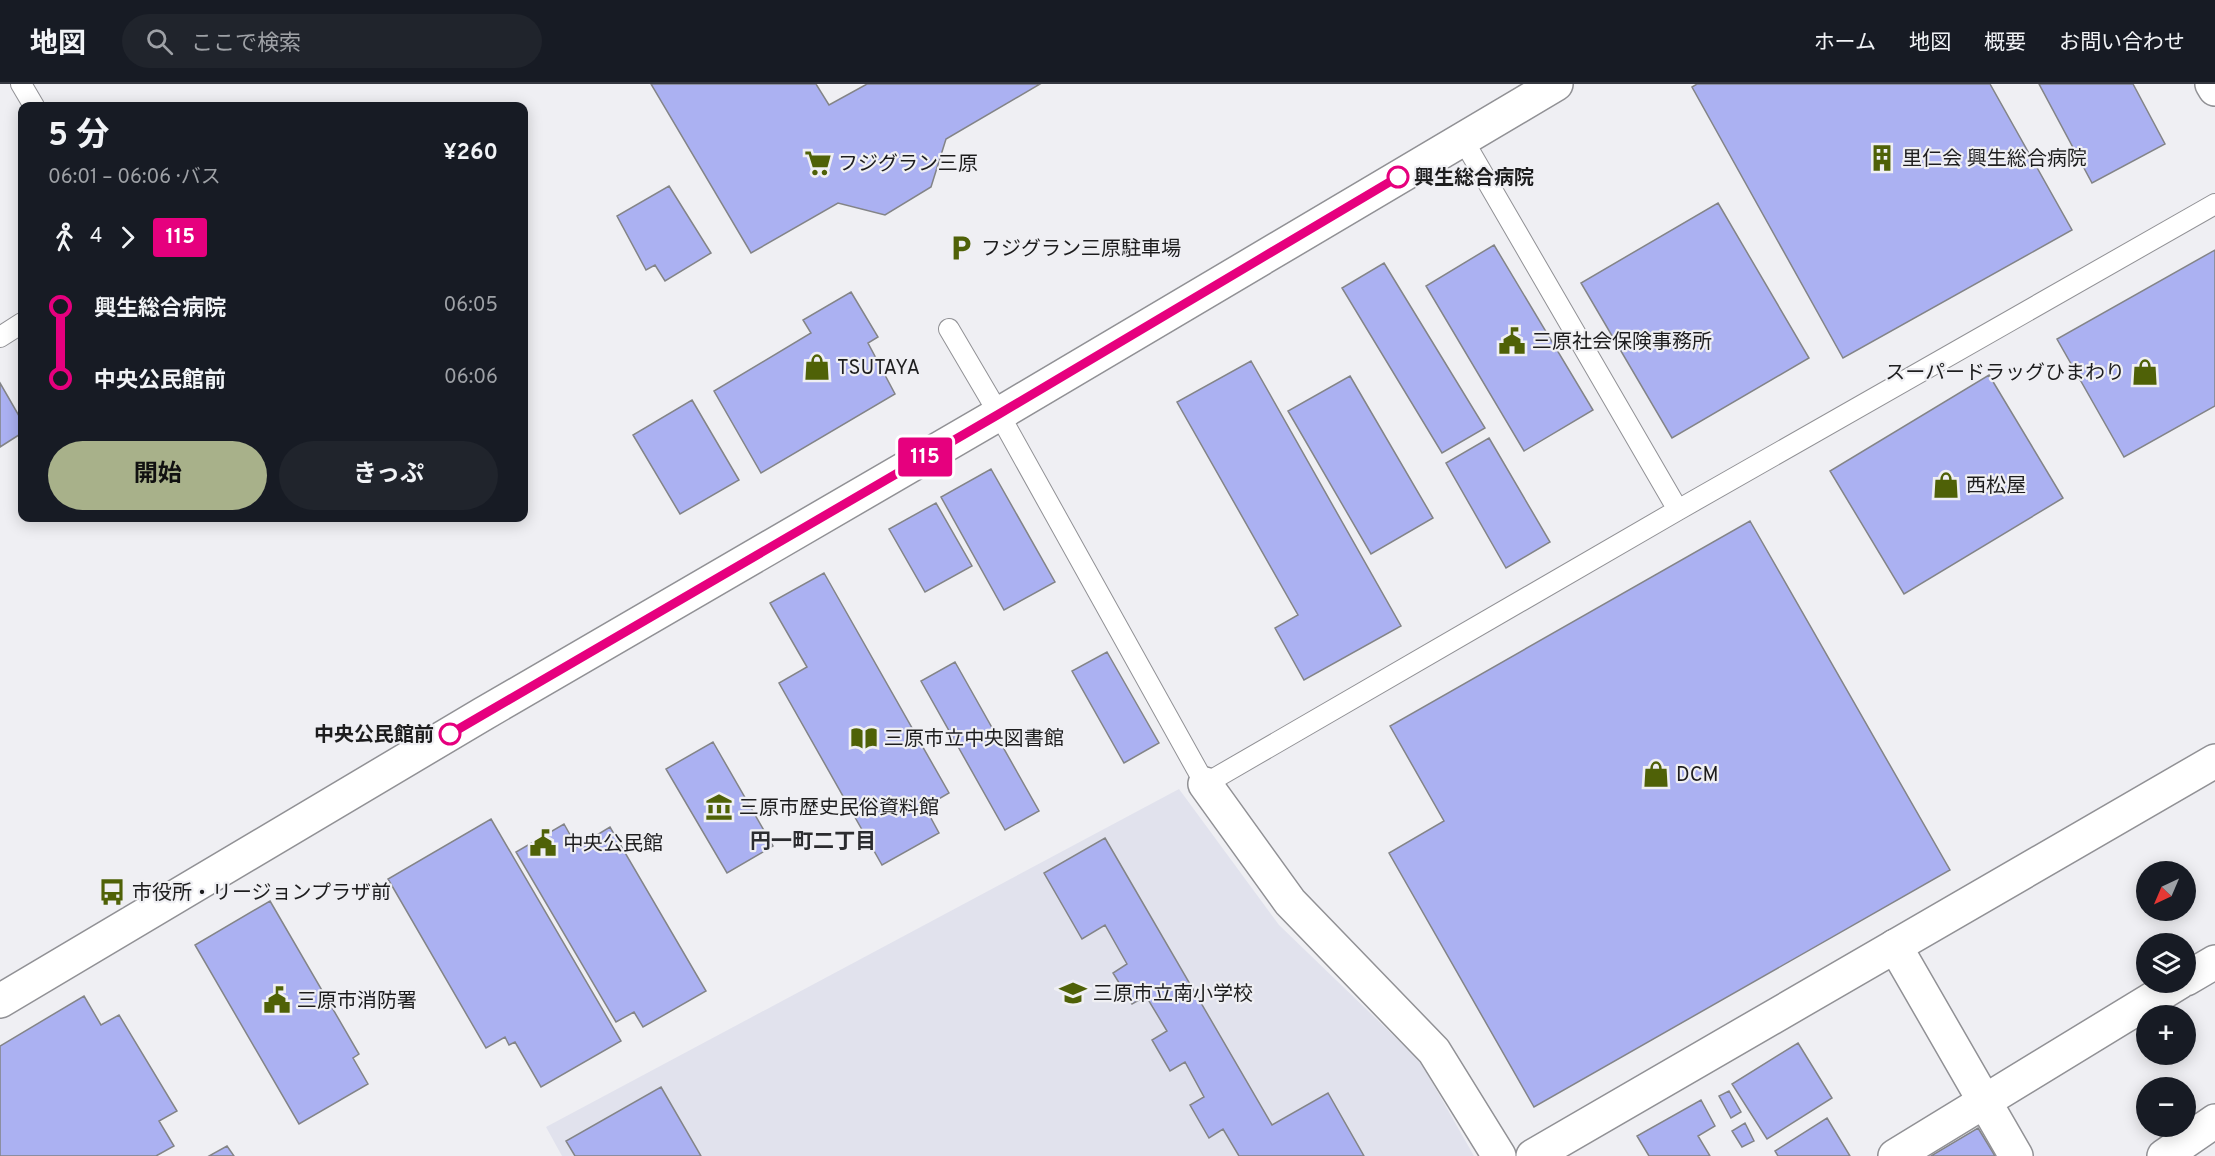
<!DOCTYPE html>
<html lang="ja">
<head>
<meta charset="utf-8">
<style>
	:root { --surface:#171b24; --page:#20242c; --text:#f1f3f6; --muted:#9ea1a6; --line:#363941; --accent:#a8b18a }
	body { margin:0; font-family:Overpass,"Noto Sans JP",sans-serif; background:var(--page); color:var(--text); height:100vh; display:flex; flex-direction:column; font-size:22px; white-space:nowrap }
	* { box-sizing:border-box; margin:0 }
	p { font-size:20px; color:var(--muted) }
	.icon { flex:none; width:33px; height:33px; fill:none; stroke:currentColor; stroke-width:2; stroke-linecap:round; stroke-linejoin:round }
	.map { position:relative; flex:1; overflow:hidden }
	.side { position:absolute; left:18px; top:18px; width:510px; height:420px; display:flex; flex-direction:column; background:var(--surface); border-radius:12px; box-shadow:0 3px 15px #0003 }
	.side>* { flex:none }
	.badge { padding:0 12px; border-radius:4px; font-size:21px; line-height:39px }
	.needle { width:39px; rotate:224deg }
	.fabs { position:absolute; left:2136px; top:777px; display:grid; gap:12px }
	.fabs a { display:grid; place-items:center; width:60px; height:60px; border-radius:50%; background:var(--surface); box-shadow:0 3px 15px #0003; font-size:30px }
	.map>.badge { position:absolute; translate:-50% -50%; box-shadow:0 0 0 3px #fff }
	.legs { display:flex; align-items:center; gap:9px; height:66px; padding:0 30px; font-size:20px }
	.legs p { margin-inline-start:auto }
	.head { display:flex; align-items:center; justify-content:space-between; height:102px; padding:0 30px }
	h1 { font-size:33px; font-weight:700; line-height:45px }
	.primary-button { display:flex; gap:12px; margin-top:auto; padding:12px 30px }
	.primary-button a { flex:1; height:69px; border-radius:36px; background:var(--accent); color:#111; font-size:24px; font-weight:700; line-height:69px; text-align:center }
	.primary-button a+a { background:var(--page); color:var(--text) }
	ul { padding:0 30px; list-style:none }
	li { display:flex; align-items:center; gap:21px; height:72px; font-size:22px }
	li i { display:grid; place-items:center; width:9px; height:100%; margin:0 8px; background:currentColor }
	li i::after { content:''; width:15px; height:15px; margin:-8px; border:4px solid; border-radius:50%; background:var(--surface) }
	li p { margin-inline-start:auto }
	li:first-child i { background:linear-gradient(#0000 50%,currentColor 0) }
	li:last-child i { background:linear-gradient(currentColor 50%,#0000 0) }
	header { display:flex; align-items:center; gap:36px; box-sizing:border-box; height:84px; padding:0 30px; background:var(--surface); border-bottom:2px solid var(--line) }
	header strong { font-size:28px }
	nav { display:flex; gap:33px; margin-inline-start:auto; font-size:21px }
	.search { width:420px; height:54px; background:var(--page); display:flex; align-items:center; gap:15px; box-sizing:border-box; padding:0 21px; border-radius:33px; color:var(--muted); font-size:22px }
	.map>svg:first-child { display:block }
</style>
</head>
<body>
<header>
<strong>地図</strong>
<div class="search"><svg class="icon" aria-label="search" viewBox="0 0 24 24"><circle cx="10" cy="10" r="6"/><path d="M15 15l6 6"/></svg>ここで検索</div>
<nav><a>ホーム</a><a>地図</a><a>概要</a><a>お問い合わせ</a></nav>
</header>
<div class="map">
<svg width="2215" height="1072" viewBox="0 0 2215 1072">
	<rect width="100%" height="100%" fill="#efeff3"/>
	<path fill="#e1e2ed" d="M1179 705 1279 841 1420 977 1474 1072H562L546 1043Z"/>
	<path fill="#abb1f2" stroke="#838487" stroke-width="1.5" d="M651 0H816L829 21 867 0H1040L946 55 931 103 885 131 838 119 751 169Z
		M1697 0H1990L2072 146 1843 274 1692 3Z
		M2039 0H2133L2165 60 2092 99Z
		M669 102 711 169 665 197 655 181 646 186 617 132Z
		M1718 119 1809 274 1672 354 1581 199Z
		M1494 161 1593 326 1524 367 1426 202Z
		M2215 166V322L2124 373 2057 255Z
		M1384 179 1485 344 1442 369 1342 204Z
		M851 208 878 253 868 259 895 310 761 389 714 307 811 249 803 236Z
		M1251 277 1401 542 1304 596 1275 544 1298 531 1177 318Z
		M1989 291 2063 414 1904 510 1830 387Z
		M1350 292 1433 434 1371 470 1288 327Z
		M0 299 22 337V349L0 363Z
		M692 316 739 396 680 430 633 351Z
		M1489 354 1550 458 1506 484 1446 379Z
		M991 385 1055 498 1004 526 941 413Z
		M936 419 972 482 925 508 889 445Z
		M1750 437 1950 786 1534 1023 1389 769 1444 737 1390 642Z
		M824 489 949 709 925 723 939 749 882 781 779 599 807 583 770 519Z
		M1107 568 1159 659 1124 679 1072 587Z
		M955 578 1039 727 1005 746 921 597Z
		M713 658 773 762 727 789 666 685Z
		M491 735 621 957 541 1003 515 958 509 961 505 953 486 964 388 795Z
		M564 740 577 763 610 743 706 907 643 943 634 928 616 938 516 768Z
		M1105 754 1272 1041 1328 1009 1364 1072H1239L1223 1045 1209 1054 1190 1021 1204 1013 1185 978 1170 987 1152 956 1167 947 1146 912 1132 920 1113 889 1127 880 1105 841 1082 855 1044 789Z
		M270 817 359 970 353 974 368 1000 299 1040 195 861Z
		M84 912 101 941 119 931 177 1027 159 1037 174 1062 156 1072H0V962Z
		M1798 959 1832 1014 1767 1055 1732 1000Z
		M661 1003 701 1072H575L566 1057Z
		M1729 1007 1741 1028 1731 1034 1719 1012Z
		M1701 1016 1715 1042 1698 1052 1710 1072H1649L1637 1052Z
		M1827 1034 1850 1072H1778L1775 1067Z
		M1745 1039 1754 1057 1742 1063 1732 1047Z
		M1978 1044 1995 1072H1931Z
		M227 1062 234 1072H209Z"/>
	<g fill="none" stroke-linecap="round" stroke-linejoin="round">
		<defs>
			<path id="lane" d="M21 0 34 22
				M1462 54 1678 426
				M949 245 999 330 1205 700 1678 426 2215 120
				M0 253 22 239"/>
			<path id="street" d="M1205 700 1290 818 1434 967 1499 1072
				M1895 862 2016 1072
				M2186 895 2215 878
				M1895 1072 2180 898
				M2164 1072 2215 1037"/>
			<path id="secondary" d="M2212 0 2215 5
				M0 917 483 630 999 330 1556 0
				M1533 1072 2215 677"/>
		</defs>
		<use href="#lane" stroke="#919195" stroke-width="22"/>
		<use href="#street" stroke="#919195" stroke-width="36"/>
		<use href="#secondary" stroke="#919195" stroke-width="36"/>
		<use href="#lane" stroke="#fff" stroke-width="20"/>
		<use href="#street" stroke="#fff" stroke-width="33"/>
		<use href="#secondary" stroke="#fff" stroke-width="33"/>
	</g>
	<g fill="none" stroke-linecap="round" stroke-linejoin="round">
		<defs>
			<path id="line-1" d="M450 650 999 330 1398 93"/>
		</defs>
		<use href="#line-1" stroke="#fff" stroke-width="14"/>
		<use href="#line-1" stroke="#e6007e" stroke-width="9"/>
	</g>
	<defs>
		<symbol id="building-bare" viewBox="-9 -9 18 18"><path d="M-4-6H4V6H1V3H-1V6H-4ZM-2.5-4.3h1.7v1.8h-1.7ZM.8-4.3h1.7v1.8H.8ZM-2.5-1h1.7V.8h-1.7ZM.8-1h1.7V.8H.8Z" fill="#4f6107" stroke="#efeff3" stroke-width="2.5" paint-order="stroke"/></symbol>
		<symbol id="supermarket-bare" viewBox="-9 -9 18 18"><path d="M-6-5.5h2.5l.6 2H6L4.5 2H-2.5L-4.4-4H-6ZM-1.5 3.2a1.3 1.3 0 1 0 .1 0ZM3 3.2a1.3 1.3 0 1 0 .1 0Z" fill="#4f6107" stroke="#efeff3" stroke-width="2.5" paint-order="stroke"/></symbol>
		<symbol id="parking-bare" viewBox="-9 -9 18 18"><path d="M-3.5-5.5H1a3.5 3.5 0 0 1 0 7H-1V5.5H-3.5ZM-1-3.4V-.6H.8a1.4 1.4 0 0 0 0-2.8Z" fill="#4f6107" stroke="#efeff3" stroke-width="2.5" paint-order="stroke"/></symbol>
		<symbol id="civic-bare" viewBox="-9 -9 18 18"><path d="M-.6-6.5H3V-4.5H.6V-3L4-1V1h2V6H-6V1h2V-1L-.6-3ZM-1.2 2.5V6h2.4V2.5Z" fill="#4f6107" stroke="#efeff3" stroke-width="2.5" paint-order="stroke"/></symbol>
		<symbol id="shop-bare" viewBox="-9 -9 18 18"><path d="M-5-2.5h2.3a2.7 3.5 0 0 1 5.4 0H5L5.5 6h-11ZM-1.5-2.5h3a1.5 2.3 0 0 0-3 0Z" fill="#4f6107" stroke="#efeff3" stroke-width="2.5" paint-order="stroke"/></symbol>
		<symbol id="library-bare" viewBox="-9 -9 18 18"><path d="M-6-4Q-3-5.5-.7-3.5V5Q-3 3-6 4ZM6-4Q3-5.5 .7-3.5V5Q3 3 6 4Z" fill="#4f6107" stroke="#efeff3" stroke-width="2.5" paint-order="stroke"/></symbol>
		<symbol id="museum-bare" viewBox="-9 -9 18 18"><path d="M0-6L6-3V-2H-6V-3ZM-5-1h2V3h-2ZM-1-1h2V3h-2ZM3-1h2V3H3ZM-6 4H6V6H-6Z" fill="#4f6107" stroke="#efeff3" stroke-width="2.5" paint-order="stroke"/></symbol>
		<symbol id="bus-bare" viewBox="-9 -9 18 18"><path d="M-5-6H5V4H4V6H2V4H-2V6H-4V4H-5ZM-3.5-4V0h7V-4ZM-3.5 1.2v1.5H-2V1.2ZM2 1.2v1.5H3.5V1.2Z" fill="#4f6107" stroke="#efeff3" stroke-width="2.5" paint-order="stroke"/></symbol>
		<symbol id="school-bare" viewBox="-9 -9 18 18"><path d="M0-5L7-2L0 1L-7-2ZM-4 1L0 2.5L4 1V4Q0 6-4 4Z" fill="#4f6107" stroke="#efeff3" stroke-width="2.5" paint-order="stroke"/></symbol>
	</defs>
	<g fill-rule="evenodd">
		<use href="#building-bare" x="1863" y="55" width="38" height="38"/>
		<use href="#supermarket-bare" x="799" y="60" width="38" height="38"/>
		<use href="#parking-bare" x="942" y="145" width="38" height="38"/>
		<use href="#civic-bare" x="1493" y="238" width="38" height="38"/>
		<use href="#shop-bare" x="798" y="264" width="38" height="38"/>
		<use href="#shop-bare" x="2126" y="269" width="38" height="38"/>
		<use href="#shop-bare" x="1927" y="382" width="38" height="38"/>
		<use href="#library-bare" x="845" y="635" width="38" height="38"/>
		<use href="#shop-bare" x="1637" y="671" width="38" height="38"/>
		<use href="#museum-bare" x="700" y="704" width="38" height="38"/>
		<use href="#civic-bare" x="524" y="740" width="38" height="38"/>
		<use href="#bus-bare" x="93" y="789" width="38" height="38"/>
		<use href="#school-bare" x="1054" y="890" width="38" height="38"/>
		<use href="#civic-bare" x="258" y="897" width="38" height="38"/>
	</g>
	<g fill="#fff" stroke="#e6007e" stroke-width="3">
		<circle cx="1398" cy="93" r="10"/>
		<circle cx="450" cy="650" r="10"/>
	</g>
	<g text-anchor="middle" stroke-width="4.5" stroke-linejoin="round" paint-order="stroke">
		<g font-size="20" fill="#1d1d1e" stroke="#efeff3" text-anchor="start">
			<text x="1902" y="81">里仁会 興生総合病院</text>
			<text x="838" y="86">フジグラン三原</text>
			<text x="981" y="171">フジグラン三原駐車場</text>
			<text x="1532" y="264">三原社会保険事務所</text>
			<text x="837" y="290">TSUTAYA</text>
			<text x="2125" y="295" text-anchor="end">スーパードラッグひまわり</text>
			<text x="1966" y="408">西松屋</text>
			<text x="884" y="661">三原市立中央図書館</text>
			<text x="1676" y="697">DCM</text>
			<text x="739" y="730">三原市歴史民俗資料館</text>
			<text x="563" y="766">中央公民館</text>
			<text x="132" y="815">市役所・リージョンプラザ前</text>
			<text x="1093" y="916">三原市立南小学校</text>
			<text x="297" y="923">三原市消防署</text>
		</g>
		<g font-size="20" font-weight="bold" fill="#1d1d1e" stroke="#efeff3" text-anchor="start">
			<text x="1414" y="100">興生総合病院</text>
			<text x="434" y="657" text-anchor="end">中央公民館前</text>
		</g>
		<g font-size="21" font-weight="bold" fill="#2b2c2f" stroke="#efeff3">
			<text x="813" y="764">円一町二丁目</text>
		</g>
	</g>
</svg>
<div class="fabs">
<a><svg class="needle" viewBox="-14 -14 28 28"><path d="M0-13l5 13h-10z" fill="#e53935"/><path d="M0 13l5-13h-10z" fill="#9ea1a6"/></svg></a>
<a><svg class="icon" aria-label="layers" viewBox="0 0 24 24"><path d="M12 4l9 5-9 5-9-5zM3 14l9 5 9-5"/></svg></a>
<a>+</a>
<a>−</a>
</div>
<b class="badge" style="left:925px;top:373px;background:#e6007e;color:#fff">115</b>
<section class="side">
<div class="head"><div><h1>5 分</h1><p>06:01 – 06:06 · バス</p></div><b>¥260</b></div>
<div class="legs"><svg class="icon" aria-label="walk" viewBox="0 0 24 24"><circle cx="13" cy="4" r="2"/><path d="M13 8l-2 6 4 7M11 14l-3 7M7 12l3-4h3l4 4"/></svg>4<svg class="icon" aria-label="forward" viewBox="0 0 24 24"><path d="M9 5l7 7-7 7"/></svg><b class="badge" style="background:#e6007e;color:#fff">115</b></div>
<ul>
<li><i style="color:#e6007e"></i><b>興生総合病院</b><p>06:05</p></li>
<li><i style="color:#e6007e"></i><b>中央公民館前</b><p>06:06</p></li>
</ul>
<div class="primary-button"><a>開始</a><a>きっぷ</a></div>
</section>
</div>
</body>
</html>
